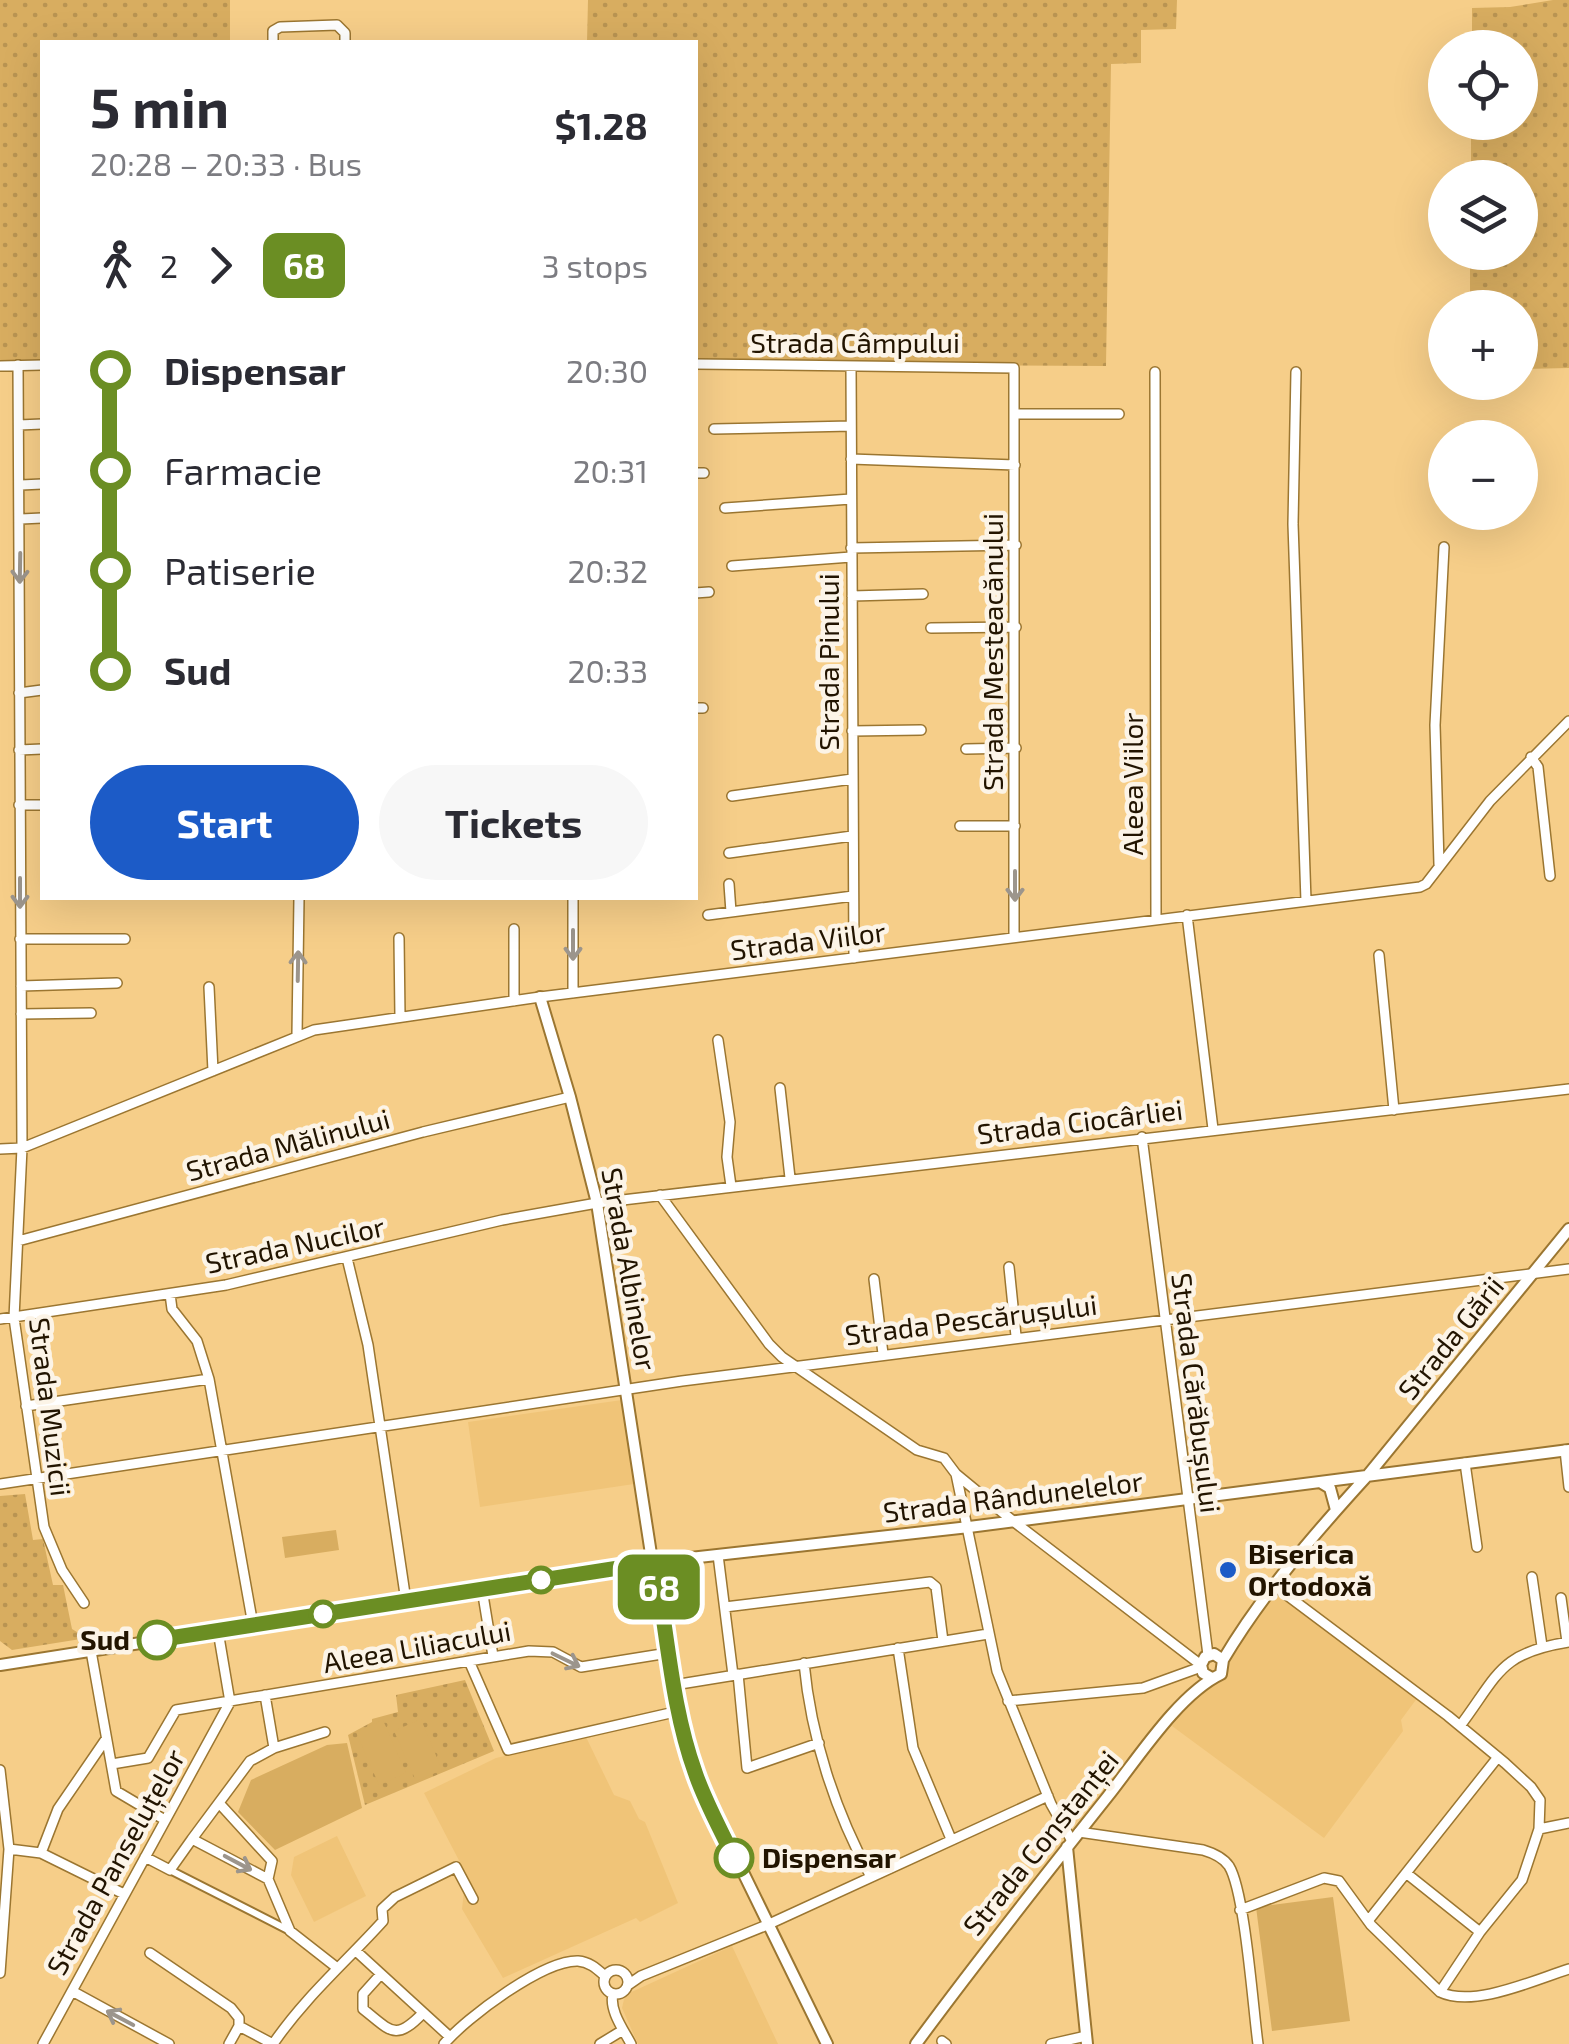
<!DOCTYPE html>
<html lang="en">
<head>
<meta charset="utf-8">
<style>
	:root { --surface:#fff; --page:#f7f7f7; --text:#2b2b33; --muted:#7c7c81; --accent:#1c5bc7 }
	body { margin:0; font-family:"Exo 2",sans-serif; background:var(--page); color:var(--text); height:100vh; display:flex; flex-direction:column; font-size:38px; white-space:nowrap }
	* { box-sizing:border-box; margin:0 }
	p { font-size:32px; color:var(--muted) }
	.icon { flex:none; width:55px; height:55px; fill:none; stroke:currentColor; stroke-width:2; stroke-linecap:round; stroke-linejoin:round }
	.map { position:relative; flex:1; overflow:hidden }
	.sheet { position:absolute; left:40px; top:40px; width:658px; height:860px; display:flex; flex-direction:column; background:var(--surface); border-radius:0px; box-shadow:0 10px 40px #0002 }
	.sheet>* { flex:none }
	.badge { padding:0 20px; border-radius:15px; font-size:35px; line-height:65px }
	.controls { position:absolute; left:1428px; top:30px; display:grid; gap:20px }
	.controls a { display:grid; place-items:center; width:110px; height:110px; border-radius:50%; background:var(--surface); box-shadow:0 10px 40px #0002; font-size:50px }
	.map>.badge { position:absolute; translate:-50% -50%; box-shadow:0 0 0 5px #fff }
	.legs { display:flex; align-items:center; gap:15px; height:110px; padding:0 50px; font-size:32px }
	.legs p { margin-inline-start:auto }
	.summary { display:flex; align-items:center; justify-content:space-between; height:170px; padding:0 50px }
	h1 { font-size:55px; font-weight:700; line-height:75px }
	.button { display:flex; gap:20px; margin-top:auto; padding:20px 50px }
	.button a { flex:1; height:115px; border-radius:60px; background:var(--accent); color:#fff; font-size:40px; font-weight:700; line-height:115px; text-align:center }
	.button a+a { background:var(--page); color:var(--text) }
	ul { padding:0 50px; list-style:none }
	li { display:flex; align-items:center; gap:35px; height:100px; font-size:38px }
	li i { display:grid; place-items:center; width:15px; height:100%; margin:0 12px; background:currentColor }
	li i::after { content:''; width:25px; height:25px; margin:-12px; border:8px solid; border-radius:50%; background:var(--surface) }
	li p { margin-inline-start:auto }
	li:first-child i { background:linear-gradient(#0000 50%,currentColor 0) }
	li:last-child i { background:linear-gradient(currentColor 50%,#0000 0) }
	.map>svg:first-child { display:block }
</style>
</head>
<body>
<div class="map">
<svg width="1569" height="2044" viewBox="0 0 1569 2044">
	<defs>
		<pattern id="grass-dots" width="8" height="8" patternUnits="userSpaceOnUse" patternTransform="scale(2.5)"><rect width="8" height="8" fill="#d8ad60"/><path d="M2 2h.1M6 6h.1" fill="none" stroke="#b99452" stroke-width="1.8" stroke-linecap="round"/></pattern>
	</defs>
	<rect width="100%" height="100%" fill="#f6ce89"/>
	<path fill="#f0c478" d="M622 1400 634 1484 480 1507 468 1422Z
		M1273 1591 1418 1697 1401 1720 1403 1731 1324 1838 1172 1726Z
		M586 1737 614 1795 630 1801 639 1819 645 1822 678 1903 640 1922 636 1918 503 1978 462 1909 466 1874 424 1793 496 1758Z
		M337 1836 366 1896 314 1922 291 1875 294 1857Z
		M732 1946 778 2044H638L622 2008 625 1995Z"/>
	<path fill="url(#grass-dots)" d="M0 0H230V42H42V362H0Z
		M588 0H1177L1176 29 1141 30V63L1111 64 1106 366 695 364V42H587Z
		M1553 0H1569V368L1520 369V308L1470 307V253L1520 252V178L1471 177V123L1520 122V48L1472 47V8L1510 7Z
		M25 1494 33 1540 43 1539 53 1585H63L72 1629 87 1638 12 1650 0 1641V1496Z
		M465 1680 494 1751 365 1805 348 1735 372 1722V1719L398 1712 396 1695Z"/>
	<path fill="#d8ad60" d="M336 1530 339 1550 285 1558 282 1537Z
		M421 1719 442 1770 416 1781 394 1731Z
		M383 1720 406 1773 379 1785 356 1732Z
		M347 1743 362 1808 275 1850 238 1812 251 1780 327 1745Z
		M1333 1897 1350 2021 1272 2031 1256 1907Z"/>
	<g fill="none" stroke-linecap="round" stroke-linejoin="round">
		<defs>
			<path id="pedestrian" d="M170 1870 288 1930"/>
			<path id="minor" d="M273 42V31L280 27 337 25 345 33V42
				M695 364 1014 368V936
				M18 365 22 1148 14 1318 44 1527 62 1570 84 1603
				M0 366 42 365
				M851 367 854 958
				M1155 372 1156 919
				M1296 372 1293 524 1306 901
				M1015 414H1119
				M19 425 42 424
				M714 429 851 426
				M851 459 1015 465
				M695 473H704
				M21 485 42 484
				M725 508 851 499
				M21 519 42 518
				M851 548 1016 545
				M732 566 851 557
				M695 593 709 592
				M852 596 923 594
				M931 628 1016 627
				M19 693 42 690
				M695 708H703
				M852 731 921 730
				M966 749 1016 748
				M19 750 42 749
				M1531 757 1538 767 1550 876
				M732 796 852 779
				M19 805H42
				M960 826H1015
				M729 853 852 836
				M1439 864 1435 725 1444 547
				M729 884 731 912
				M573 898V993
				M708 915 853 896
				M1187 915 1213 1129
				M399 938 400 1017
				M20 939H125
				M1379 955 1394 1110
				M21 986 117 983
				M209 987 213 1071
				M514 1001V929
				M21 1014 91 1013
				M297 1035 299 898
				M718 1040 730 1122 727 1157 731 1186
				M780 1088 790 1178
				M1142 1137 1208 1655
				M0 1149 22 1148 314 1030 540 997 1420 887 1426 884 1490 801 1569 721
				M660 1195 769 1344 782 1357 917 1450 944 1458 956 1474 1013 1521 1201 1665
				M18 1241 423 1132 570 1097
				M347 1258 368 1345 406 1601
				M1009 1267 1016 1336
				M874 1279 883 1354
				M170 1294 172 1309 197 1341 209 1379 253 1625
				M0 1319 226 1285 502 1220 597 1203 1569 1089
				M26 1406 209 1379
				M1565 1450 1569 1487
				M1465 1463 1477 1547
				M956 1474 997 1671 1051 1804 1072 1841
				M0 1484 682 1381 1569 1269
				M718 1555 733 1675
				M1532 1577 1542 1646
				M1276 1587 1448 1716 1505 1763 1531 1787 1540 1800 1539 1829 1522 1880 1480 1932 1440 1992
				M482 1589 493 1656
				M1561 1598 1567 1642
				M725 1607 930 1582 936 1587 943 1641
				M218 1631 230 1702
				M898 1648 913 1748 951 1839
				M91 1651 116 1791 165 1820
				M469 1661 508 1750 679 1711
				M804 1663C811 1737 835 1811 870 1875
				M738 1674 747 1768 819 1743
				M674 1685 988 1634
				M265 1695 274 1748
				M1008 1701 1143 1688 1201 1667
				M1460 1726C1499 1674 1499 1653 1569 1642
				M112 1764 148 1758 176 1710 529 1651 553 1652 581 1667 668 1653
				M0 1770 9 1849 0 1973
				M219 1803 272 1861 268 1879
				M1539 1829 1569 1823
				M1079 1832 1203 1850C1213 1853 1223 1857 1229 1866 1245 1892 1253 2008 1258 2044
				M192 1839 250 1761 274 1748 325 1732
				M9 1849 41 1853 124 1894
				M41 1853 58 1809 106 1739
				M145 1857 170 1870 192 1839 268 1879 290 1931 336 1967
				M1406 1873 1480 1932
				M1240 1910 1324 1878 1339 1881 1371 1925 1440 1992C1474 2008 1534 1980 1569 1969
				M1368 1921 1498 1757
				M356 1951 450 2037
				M150 1953 231 2008 239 2018V2026L273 2044
				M604 1982a12 12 0 1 1 24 0a12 12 0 1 1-24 0Z
				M381 1974 363 1994V2009C391 2031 395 2042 423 2013
				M628 1985 641 1976 767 1925 1048 1796
				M72 1991 169 2044
				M613 1994C609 2010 623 2029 631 2044
				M942 2041 946 2044
				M43 2044 230 1702
				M229 2044 239 2026
				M273 2044C305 1997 346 1962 383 1921L382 1909 395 1897 456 1867 473 1899
				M444 2044C466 2018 543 1960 578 1961 590 1962 597 1969 605 1976
				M600 2044 623 2030
				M1051 2044 1086 2036"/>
			<path id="tertiary" d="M540 997 570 1097 597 1203 651 1554
				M1320 1482 1330 1488 1336 1510
				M663 1561 969 1527 1569 1450
				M656 1572 679 1711 695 1774 827 2044
				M1223 1660C1262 1594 1316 1532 1368 1475L1569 1229
				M0 1665 644 1564
				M1067 1847 1087 2044
				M916 2044C978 1959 1043 1878 1108 1796 1138 1758 1179 1694 1221 1674L1223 1660 1214 1654 1205 1657 1201 1665 1203 1673 1210 1677"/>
		</defs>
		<use href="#pedestrian" stroke="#9b7631" stroke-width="10"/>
		<use href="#minor" stroke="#9b7631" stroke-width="12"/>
		<use href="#tertiary" stroke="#9b7631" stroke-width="14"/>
		<use href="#pedestrian" stroke="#fff" stroke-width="6"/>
		<use href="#minor" stroke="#fff" stroke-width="9"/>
		<use href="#tertiary" stroke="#fff" stroke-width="10"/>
	</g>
	<defs><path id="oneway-shaft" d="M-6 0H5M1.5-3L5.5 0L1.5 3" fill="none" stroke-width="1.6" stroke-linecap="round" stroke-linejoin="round" transform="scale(2.5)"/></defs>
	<g stroke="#9c958c">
		<use href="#oneway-shaft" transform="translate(20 568) rotate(91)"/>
		<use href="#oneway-shaft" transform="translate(1015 886) rotate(90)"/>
		<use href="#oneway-shaft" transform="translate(20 893) rotate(90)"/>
		<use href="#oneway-shaft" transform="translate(573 945) rotate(90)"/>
		<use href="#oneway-shaft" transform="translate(298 966) rotate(-89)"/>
		<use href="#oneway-shaft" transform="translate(566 1660) rotate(26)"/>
		<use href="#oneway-shaft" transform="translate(238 1863) rotate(28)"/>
		<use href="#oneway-shaft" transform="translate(120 2018) rotate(-152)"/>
	</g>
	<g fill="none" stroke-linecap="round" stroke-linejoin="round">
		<defs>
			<path id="line-1" d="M157 1640 644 1564 647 1570 656 1572C668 1639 672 1708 695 1772 705 1802 721 1830 734 1858"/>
		</defs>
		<use href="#line-1" stroke="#fff" stroke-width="22"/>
		<use href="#line-1" stroke="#6b8e23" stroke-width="15"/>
	</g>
	<circle fill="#1c5bc7" stroke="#fcf4e7" stroke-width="4" cx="1228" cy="1570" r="10"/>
	<g fill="#fff" stroke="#6b8e23" stroke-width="5">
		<circle cx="541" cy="1580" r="12"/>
		<circle cx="323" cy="1614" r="12"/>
		<circle cx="157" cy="1640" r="18"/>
		<circle cx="734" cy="1858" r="18"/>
	</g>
	<g text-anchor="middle" stroke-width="9" stroke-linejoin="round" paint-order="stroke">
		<g font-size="28" fill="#221400" stroke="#fcf4e7">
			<text x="855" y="353">Strada Câmpului</text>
			<text transform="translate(993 652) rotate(-90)" y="10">Strada Mesteacănului</text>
			<text transform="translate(829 662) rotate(-90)" y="10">Strada Pinului</text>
			<text transform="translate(1133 784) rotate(-90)" y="10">Aleea Viilor</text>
			<text transform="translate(808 941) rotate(-7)" y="10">Strada Viilor</text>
			<text transform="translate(1080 1122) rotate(-7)" y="10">Strada Ciocârliei</text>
			<text transform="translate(288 1145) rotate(-15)" y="10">Strada Mălinului</text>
			<text transform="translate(295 1245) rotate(-12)" y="10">Strada Nucilor</text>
			<text transform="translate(629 1269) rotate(80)" y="10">Strada Albinelor</text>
			<text transform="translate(971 1320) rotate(-7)" y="10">Strada Pescărușului</text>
			<text transform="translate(1451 1338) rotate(-51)" y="10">Strada Gării</text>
			<text transform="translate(1196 1393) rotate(83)" y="10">Strada Cărăbușului</text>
			<text transform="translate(50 1407) rotate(83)" y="10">Strada Muzicii</text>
			<text transform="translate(1013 1497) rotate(-7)" y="10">Strada Rândunelelor</text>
			<text transform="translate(417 1647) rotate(-10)" y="10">Aleea Liliacului</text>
			<text transform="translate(1041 1843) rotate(-51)" y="10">Strada Constanței</text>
			<text transform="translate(116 1862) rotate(-61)" y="10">Strada Panseluțelor</text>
		</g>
		<g font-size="28" font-weight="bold" fill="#221400" stroke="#fcf4e7" text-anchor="start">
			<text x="1248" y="1564">Biserica<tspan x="1248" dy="32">Ortodoxă</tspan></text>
		</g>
		<g font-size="28" font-weight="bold" fill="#221400" stroke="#fcf4e7" text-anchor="end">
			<text x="130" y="1650">Sud</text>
			<text x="762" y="1868" text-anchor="start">Dispensar</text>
		</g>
	</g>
</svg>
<div class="controls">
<a><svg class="icon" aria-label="locate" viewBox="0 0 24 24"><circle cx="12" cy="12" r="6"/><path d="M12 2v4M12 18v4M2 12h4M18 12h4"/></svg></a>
<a><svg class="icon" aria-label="layers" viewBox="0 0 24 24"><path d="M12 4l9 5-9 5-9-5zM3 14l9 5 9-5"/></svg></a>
<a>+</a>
<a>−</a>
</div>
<b class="badge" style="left:659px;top:1587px;background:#6b8e23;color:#fff">68</b>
<section class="sheet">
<div class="summary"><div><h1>5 min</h1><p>20:28 – 20:33 · Bus</p></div><b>$1.28</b></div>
<div class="legs"><svg class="icon" aria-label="walk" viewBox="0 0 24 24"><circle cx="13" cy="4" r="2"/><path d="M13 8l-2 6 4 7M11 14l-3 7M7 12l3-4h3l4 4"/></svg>2<svg class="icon" aria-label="forward" viewBox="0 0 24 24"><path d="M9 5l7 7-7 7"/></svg><b class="badge" style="background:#6b8e23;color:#fff">68</b><p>3 stops</p></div>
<ul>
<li><i style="color:#6b8e23"></i><b>Dispensar</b><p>20:30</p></li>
<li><i style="color:#6b8e23"></i><span>Farmacie</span><p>20:31</p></li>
<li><i style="color:#6b8e23"></i><span>Patiserie</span><p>20:32</p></li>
<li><i style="color:#6b8e23"></i><b>Sud</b><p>20:33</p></li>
</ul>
<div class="button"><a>Start</a><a>Tickets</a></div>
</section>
</div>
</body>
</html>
